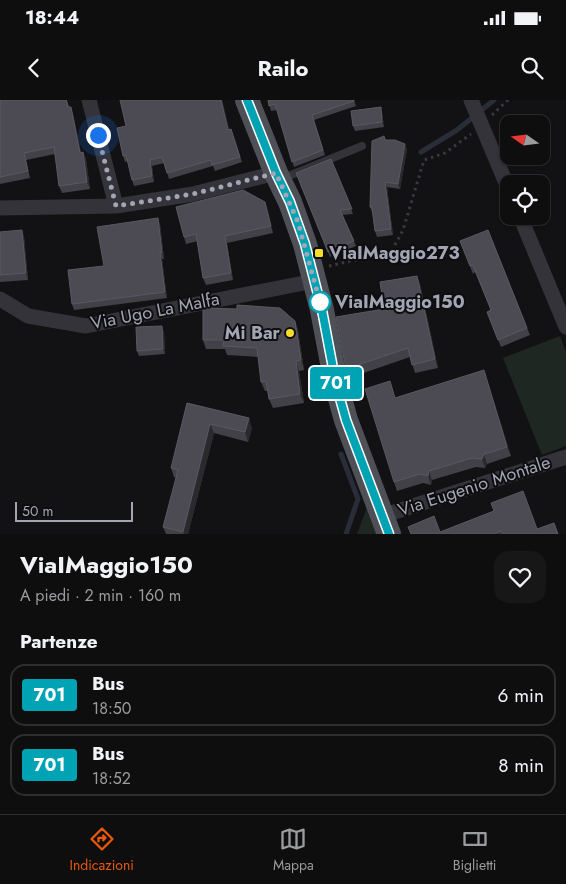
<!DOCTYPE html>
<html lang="it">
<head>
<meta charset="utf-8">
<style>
	:root { --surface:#0e0e0f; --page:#171718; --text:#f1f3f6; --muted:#9b9c9e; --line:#2e2e2f; --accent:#ea580c }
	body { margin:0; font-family:Jost,sans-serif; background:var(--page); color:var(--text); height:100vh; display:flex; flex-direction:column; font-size:19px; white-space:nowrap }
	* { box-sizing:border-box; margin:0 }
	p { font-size:16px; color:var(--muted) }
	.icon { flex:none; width:28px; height:28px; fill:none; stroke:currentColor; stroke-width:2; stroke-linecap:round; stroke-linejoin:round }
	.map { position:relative; height:434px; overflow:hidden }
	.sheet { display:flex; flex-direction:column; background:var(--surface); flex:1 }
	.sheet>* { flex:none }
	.badge { padding:0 10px; border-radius:4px; font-size:18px; line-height:32px }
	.needle { width:32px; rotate:284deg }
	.fabs { position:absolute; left:500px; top:15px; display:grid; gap:10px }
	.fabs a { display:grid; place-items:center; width:50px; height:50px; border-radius:10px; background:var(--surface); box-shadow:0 1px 4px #0004,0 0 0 1px var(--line); font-size:25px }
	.scale { position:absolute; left:15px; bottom:12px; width:118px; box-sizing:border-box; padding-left:5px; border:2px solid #a3a5b5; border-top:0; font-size:14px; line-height:18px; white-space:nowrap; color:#a3a5b5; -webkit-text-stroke:4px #0e0d0f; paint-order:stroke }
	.you { position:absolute; width:25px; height:25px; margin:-12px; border:4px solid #fff; border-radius:50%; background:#1a73e8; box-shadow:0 0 0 8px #1a73e833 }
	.map>.badge { position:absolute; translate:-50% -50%; box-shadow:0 0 0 2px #fff }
	h2 { padding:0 20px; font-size:19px; line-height:45px }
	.round { display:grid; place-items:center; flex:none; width:52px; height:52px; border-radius:15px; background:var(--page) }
	.head { display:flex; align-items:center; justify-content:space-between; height:85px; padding:0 20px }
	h1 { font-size:24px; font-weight:700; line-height:38px }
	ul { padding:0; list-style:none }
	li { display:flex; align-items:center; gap:15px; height:62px; margin:0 10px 8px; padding:0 10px; border:2px solid var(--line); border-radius:15px }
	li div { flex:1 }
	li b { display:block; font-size:19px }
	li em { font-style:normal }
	li .badge { min-width:55px; font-weight:700; text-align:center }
	.status { display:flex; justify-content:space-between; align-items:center; height:35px; padding:0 25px; background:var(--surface); direction:ltr }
	.status svg { height:14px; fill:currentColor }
	header { display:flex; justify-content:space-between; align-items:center; height:65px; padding:0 20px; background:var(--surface); font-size:22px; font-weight:700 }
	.dock { display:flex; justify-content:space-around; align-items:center; height:70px; border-top:1px solid var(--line); background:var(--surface); font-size:14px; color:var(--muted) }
	.dock a { display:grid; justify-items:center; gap:2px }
	.dock .active { color:var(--accent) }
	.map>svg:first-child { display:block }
</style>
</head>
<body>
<div class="status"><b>18:44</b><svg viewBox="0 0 49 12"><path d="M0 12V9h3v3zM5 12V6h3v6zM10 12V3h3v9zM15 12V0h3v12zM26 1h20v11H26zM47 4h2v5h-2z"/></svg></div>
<header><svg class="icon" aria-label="back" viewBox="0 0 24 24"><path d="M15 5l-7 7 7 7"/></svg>Railo<svg class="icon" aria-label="search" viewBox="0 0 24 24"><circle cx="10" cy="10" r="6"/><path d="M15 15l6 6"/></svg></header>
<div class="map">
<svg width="566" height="434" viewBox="0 0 566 434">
	<rect width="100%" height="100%" fill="#121214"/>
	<path fill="#1e2721" d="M560 236 566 252V346L542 355 503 258Z
		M367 407 378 434H357Z"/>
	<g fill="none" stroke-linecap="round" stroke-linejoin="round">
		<path stroke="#282d38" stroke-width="5" d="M421 52 457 30 494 0
			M341 354 358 399 346 434"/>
		<path stroke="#393940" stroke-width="3" stroke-dasharray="2.5 4" stroke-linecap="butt" d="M492 15 508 0
			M329 166 391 152 403 130 424 60 445 53 471 34"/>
		<path stroke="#333339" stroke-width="8" d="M281 79 362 46"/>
		<path stroke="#333339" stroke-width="15" d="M89 0 116 106
			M498 64 509 90
			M0 108 116 106 193 94 276 73
			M520 116 566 227
			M0 199 28 216 86 226 314 181
			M382 416 566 357"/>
		<path stroke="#4f4f58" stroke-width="24" d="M247 0 276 73 290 102 305 144 322 210 336 284 346 320 389 434"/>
		<path stroke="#333339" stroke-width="15" d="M471 0 498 64"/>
	</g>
	<path fill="#414147" d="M0 0H67L69 7 73 14 81 52H83L86 59 90 89 62 93 59 86 55 54 26 60 30 78 0 84Z
		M222 0 229 29H231L242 62 215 71 213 66 169 79 164 63 152 66 154 82 134 86 132 80 128 61 125 62 123 56 126 26Z
		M268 0H354L356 6 314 20 325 55 294 67 277 10 271 11Z
		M381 7 382 12 384 27 355 31 353 26Z
		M384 36 386 40 407 49 400 89 387 87 393 135 377 137 375 131 372 112 370 107Z
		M331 59 353 114 342 115 356 146 330 157 296 73Z
		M265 102 273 133 227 143 233 180 206 185 203 178 198 141 186 144 184 137Z
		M160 124 164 159H162L167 198 74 210 72 204 104 166Z
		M488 130 530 235 501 247 487 212 491 210 475 172 473 174 460 141Z
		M0 132 24 136 28 180 0 182Z
		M417 176 420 184 438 268 415 273 410 257 349 278 346 269 384 209Z
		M295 221 298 230 304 270 299 271 304 303 273 308 269 299 268 291H265L261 282 258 257 227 255 225 249H206L203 240Z
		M164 231 165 254 139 256 137 251Z
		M487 280 511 356 487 364 485 368 476 367 432 380 431 385 423 383 397 391 394 382 395 298Z
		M187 303 252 328 248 342 214 333 188 434H166L163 427 176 378 174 377 171 368Z
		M537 429 558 434H411L440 432Z"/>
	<path fill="#2a292e" d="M221 0H222L230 35 228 30Z
		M71 7 73 14 82 59 80 53Z
		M381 7 382 12 384 27 382 22Z
		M405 44 407 49 400 89 398 84Z
		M83 52 86 59 90 89 87 82Z
		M150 60 152 66 154 82 152 76Z
		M385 82 387 87 393 135 391 129Z
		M158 118 160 124 164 159 162 153Z
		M22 130 24 136 28 180 26 173Z
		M225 136 227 143 233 180 231 173Z
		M160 153 162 159 167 198 165 192Z
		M417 176 420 184 438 268 435 259Z
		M295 221 298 230 304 270 301 260Z
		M162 226 164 231 165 254 163 249Z
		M296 261 299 271 304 303 300 294Z
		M484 270 487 280 511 356 507 347Z
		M249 318 252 328 248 342 245 332Z
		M210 324 214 333 188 434H184L183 432Z
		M484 354 487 364 485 368 482 359Z
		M429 371 432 380 431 385 428 376Z"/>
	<path fill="#4c4b53" stroke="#5a5962" d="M0 0H66L68 7H71L80 53 83 52 87 82 59 86 54 47 24 53 28 71 0 77Z
		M120 0H221L228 30 231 29 240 57 212 65 211 60 167 73 162 57 150 60 152 76 132 80 126 55 123 56 117 28 126 26Z
		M268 0H354V1L312 15 323 50 292 62 275 4 269 6Z
		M381 7 382 22 353 26 351 11Z
		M384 36 385 40H395L405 44 398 84 385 82 391 129 375 131 372 107H370L372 41Z
		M331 59 352 109 340 110 354 141 328 152 296 73Z
		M243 90 265 102 271 126 225 136 231 173 203 178 196 134 184 137 176 107Z
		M158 118 162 153H160L165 192 72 204 68 170 104 166 97 127Z
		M22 130 26 173 0 175V132Z
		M488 130 527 228 498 240 487 212 491 210 473 165 470 166 460 141Z
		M417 176 435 259 412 265 408 248 346 269 336 217 384 209 380 182Z
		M237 205 280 208 295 221 301 260 296 261 300 294 269 299 266 281 261 282 257 248 223 246 224 240H203V208L237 209Z
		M162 226 163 249 137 251 136 227Z
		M484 270 507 347 484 354 482 359 472 358 429 371 428 376 420 374 394 382 365 289 390 281 395 298Z
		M187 303 249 318 245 332 210 324 183 432 163 427 178 370 171 368Z
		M523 391 537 429 554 423 558 434H503L501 431 492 434H411L408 427 434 416 440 432 494 411 491 403Z"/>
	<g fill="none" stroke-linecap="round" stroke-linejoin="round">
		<defs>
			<path id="line" d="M247 0 276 73 290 102 305 144 322 210 336 284 346 320 389 434"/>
		</defs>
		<use href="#line" stroke="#fff" stroke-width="11"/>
		<use href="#line" stroke="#00a3b4" stroke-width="8"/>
		<path stroke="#a3a5b5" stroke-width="5" stroke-dasharray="0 9" d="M98 35 116 106 193 94 276 73 298 122 320 202"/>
	</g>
	<g fill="#f4de2a" stroke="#0e0d0f" stroke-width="2">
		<rect x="314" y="148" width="10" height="10" rx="2.5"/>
		<circle cx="290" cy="233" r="5"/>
	</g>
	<circle fill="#fff" stroke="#00a3b4" stroke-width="2.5" cx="320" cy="202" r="10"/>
	<g text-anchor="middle" stroke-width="4" stroke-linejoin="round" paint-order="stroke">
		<g font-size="18" font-weight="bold" fill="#a3a5b5" stroke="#0e0d0f" text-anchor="start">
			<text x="329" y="159">ViaIMaggio273</text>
			<text x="280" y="239" text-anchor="end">Mi Bar</text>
		</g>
		<g font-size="18" font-weight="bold" fill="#a3a5b5" stroke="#0e0d0f" text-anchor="start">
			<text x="335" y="208">ViaIMaggio150</text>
		</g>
		<g font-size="18" fill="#a3a5b5" stroke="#0e0d0f">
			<text transform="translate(155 211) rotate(-11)" y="6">Via Ugo La Malfa</text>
			<text transform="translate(474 386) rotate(-18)" y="6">Via Eugenio Montale</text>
		</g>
	</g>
</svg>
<div class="fabs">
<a><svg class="needle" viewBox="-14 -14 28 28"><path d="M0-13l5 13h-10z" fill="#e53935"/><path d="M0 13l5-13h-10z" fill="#9b9c9e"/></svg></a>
<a><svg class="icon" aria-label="locate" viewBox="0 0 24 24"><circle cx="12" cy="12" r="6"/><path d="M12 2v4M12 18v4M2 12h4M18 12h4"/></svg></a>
</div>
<div class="scale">50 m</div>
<div class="you" style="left:98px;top:35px"></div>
<b class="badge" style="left:336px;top:283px;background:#00a3b4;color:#fff">701</b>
</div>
<section class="sheet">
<div class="head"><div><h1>ViaIMaggio150</h1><p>A piedi · 2 min · 160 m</p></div><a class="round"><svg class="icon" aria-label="heart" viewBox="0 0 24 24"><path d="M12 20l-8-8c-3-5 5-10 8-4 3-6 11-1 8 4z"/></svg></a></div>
<h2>Partenze</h2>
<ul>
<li><span class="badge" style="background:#00a3b4;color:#fff">701</span><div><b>Bus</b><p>18:50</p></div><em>6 min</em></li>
<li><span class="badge" style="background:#00a3b4;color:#fff">701</span><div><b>Bus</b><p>18:52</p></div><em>8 min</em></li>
</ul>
</section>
<nav class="dock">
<a class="active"><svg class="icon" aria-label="directions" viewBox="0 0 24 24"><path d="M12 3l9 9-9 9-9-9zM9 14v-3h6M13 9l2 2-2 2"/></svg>Indicazioni</a>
<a><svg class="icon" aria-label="map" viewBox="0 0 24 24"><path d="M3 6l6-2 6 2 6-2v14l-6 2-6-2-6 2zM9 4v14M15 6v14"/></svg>Mappa</a>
<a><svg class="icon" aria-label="tickets" viewBox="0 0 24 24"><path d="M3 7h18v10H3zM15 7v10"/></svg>Biglietti</a>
</nav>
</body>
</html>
